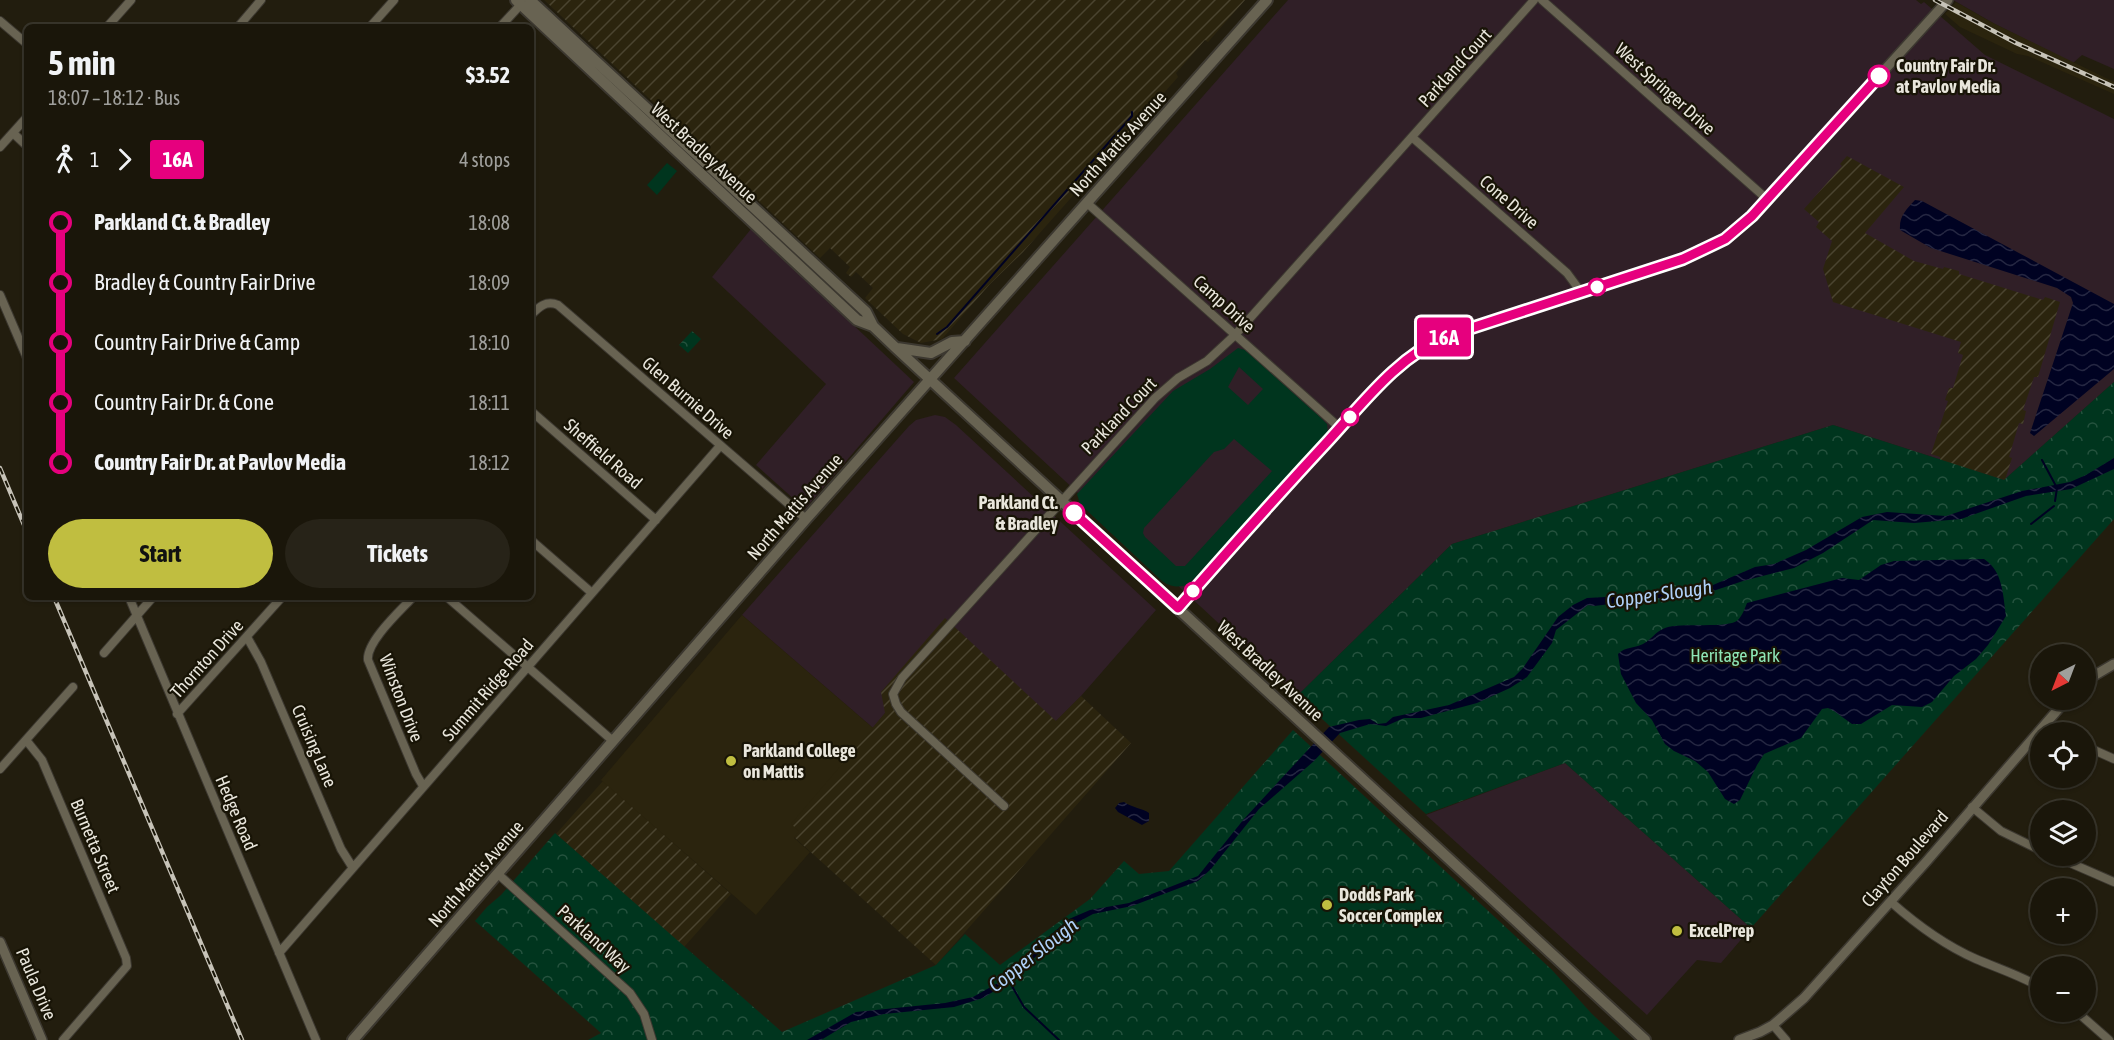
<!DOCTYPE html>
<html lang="en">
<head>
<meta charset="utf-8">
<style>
	:root { --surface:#1a160a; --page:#272318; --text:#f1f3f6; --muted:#9f9f9c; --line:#38352b; --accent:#c0be40 }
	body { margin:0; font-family:"Asap Condensed",sans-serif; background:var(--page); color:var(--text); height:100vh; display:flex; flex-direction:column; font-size:22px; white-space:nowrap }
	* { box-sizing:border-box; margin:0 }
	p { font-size:20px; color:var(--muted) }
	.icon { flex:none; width:33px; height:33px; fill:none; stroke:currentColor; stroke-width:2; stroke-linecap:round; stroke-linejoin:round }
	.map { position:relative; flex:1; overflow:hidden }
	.sheet { position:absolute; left:24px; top:24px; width:510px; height:576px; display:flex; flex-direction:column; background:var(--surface); border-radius:9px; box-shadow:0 2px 4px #0004,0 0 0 2px var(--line) }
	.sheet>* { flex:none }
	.badge { padding:0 12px; border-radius:4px; font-size:21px; line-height:39px }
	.needle { width:39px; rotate:222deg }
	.tools { position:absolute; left:2030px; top:644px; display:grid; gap:12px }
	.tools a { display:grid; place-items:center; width:66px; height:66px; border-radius:50%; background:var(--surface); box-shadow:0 2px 4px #0004,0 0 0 2px var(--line); font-size:30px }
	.map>.badge { position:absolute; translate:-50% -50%; box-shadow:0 0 0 3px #fff }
	.legs { display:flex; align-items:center; gap:9px; height:66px; padding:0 24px; font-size:20px }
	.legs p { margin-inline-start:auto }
	.headline { display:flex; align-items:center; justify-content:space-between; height:102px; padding:0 24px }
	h1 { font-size:33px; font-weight:700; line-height:45px }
	.cta { display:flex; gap:12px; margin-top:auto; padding:12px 24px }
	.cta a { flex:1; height:69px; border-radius:36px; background:var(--accent); color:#111; font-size:24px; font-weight:700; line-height:69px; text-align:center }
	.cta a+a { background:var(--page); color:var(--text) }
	ul { padding:0 24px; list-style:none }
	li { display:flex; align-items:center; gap:21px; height:60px; font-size:22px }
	li i { display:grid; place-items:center; width:9px; height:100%; margin:0 8px; background:currentColor }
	li i::after { content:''; width:15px; height:15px; margin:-8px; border:4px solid; border-radius:50%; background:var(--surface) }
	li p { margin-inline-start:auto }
	li:first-child i { background:linear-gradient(#0000 50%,currentColor 0) }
	li:last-child i { background:linear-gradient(currentColor 50%,#0000 0) }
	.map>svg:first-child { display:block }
</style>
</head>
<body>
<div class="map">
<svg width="2114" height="1040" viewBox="0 0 2114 1040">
	<defs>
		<pattern id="industrial-furrows" width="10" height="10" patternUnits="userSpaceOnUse" patternTransform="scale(1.5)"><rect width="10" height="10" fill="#2b240e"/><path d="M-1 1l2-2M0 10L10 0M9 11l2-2" fill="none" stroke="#4a4430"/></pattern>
		<pattern id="forest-crowns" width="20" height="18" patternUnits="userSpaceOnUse" patternTransform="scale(1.5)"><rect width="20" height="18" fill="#00351e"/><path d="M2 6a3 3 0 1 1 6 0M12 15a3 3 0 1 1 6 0" fill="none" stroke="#25523e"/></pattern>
		<pattern id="water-waves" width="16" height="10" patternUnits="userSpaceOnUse" patternTransform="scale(1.5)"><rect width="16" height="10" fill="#000222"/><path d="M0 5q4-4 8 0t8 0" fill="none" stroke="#252742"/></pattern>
	</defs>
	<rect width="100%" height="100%" fill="#221d0e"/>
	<path fill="#301f27" d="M1288 0H1916L1921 4 1924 2 1985 55 2114 119V382L2004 480 1833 425 1452 544 1297 696 954 378Z
		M1953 0H2114V69L2082 55 2073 63 1993 23Z
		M751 229 914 382 805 509 756 465 826 384 712 277Z
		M935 415 945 417 956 425 1156 610 1081 696 1056 721 885 713 873 728 742 615 909 426 916 420Z
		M1565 763 1751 928 1721 963 1697 960 1647 1015 1426 815Z"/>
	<path fill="url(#industrial-furrows)" d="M544 0H1245L1208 42 1205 40 1176 73 1178 77 1023 252 990 284 942 339 921 343 903 334 865 298 873 288 856 272 851 277 846 273 850 267 830 248 820 258Z
		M1847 156 1904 187 1865 233 1914 261 1943 269 1944 267 1959 271V274L2043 300 2045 297 2060 302 2038 377H2034L2023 410 2026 411 2023 424 2019 423 2009 457 2012 458 2005 480 1940 460V457L1931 454 1948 401 1945 400 1949 388H1953L1963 355 1958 353 1961 342 1833 302 1823 269 1832 241 1816 227 1819 222 1804 209 1842 166 1840 164Z
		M945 618 1056 721 1081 696 1131 743 936 965 794 837 790 824 885 713 881 692Z
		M603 781 731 894 684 947 556 834Z"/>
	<path fill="#2b240e" d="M1956 2 1993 23 2114 82V94L2028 56 2017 54 1960 27 1945 14Z
		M742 615 873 728 791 824 799 831 794 838 810 852 756 915 601 780Z"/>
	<path fill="#00351e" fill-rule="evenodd" d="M667 163 677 171 657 195 647 185Z
		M1238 348 1245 350 1320 417 1327 424 1328 433 1190 583C1180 589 1169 587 1161 580L1080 504 1077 494 1173 391 1210 369ZM1239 367 1263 389 1248 405 1228 387ZM1234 439 1272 471 1185 566H1176L1145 537 1143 533 1144 528 1214 452 1224 449Z"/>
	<path fill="url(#forest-crowns)" d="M692 331 701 339 688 353 679 345Z
		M2114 382V519L1751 928 1565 763 1426 814 1297 696 1452 544 1833 425 2004 480Z
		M1293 730 1552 970 1592 1014 1620 1040H588L601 1033 475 921 487 907 501 895 555 833 782 1032 936 965 965 934 1000 965 1090 899 1124 861 1139 874 1169 871Z"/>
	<path fill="url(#water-waves)" d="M1915 200 1922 201 2114 304V369L2034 436 2030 433 2073 303 2071 297 2057 288 1931 248 1900 230C1899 216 1906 210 1915 200Z
		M2114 458V469L2071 489 2026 496 1961 519 1914 523 1873 520 1823 553 1794 568 1743 581 1710 592 1594 606 1588 605 1556 630 1552 643 1527 677 1510 688 1477 703 1421 718H1404L1386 726 1370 724 1340 733 1314 761 1259 809 1211 869 1198 881 1132 906 1093 914 1063 930 1012 980 983 998 954 1007 884 1014 851 1022 821 1040H807L856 1012 945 1003 973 997 1005 979 1046 939 1069 919 1090 910 1129 903 1198 876 1244 819 1329 727 1359 720 1370 719 1378 724 1386 723 1393 717 1449 705 1514 677 1523 668 1558 617 1573 605 1587 598 1642 595 1706 588 1755 567 1774 564 1806 550 1862 517 1887 512 1946 516 2022 491 2070 482 2086 475Z
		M1984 559C2003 571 2003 595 2006 616L1988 645 1976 659 1954 676 1932 702 1922 707 1892 705 1861 724H1852L1834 711 1828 708 1822 709 1801 738 1764 754 1757 765 1740 800 1734 804 1725 799 1708 772 1695 761 1674 751 1665 744 1652 720 1636 703 1621 674 1618 654C1626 646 1633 649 1643 644 1651 640 1656 631 1665 628 1680 622 1729 629 1738 620 1742 616 1745 608 1747 603L1842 578 1859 580 1881 565 1894 561Z
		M1124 802C1133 808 1142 808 1149 813V821L1142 825 1118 812 1115 808 1119 803Z"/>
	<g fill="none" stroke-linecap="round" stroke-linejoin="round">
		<path stroke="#000222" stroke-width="2" d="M937 334 947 327 1132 116V112
			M2042 460 2057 488 2055 501
			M2031 524 2054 506
			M1009 981 1024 1007 1059 1040"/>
		<defs>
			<path id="minor" d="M1542 0 1768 200
				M0 21 27 44
				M107 27 131 0
				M238 27 261 0
				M370 27 394 0
				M500 27 524 1
				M13 133 27 146
				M1413 138 1567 273 1581 292
				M0 147 27 117
				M1087 203 1340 428
				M0 295 27 358
				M531 315C539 307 546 300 558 305L806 519
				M531 411 656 520
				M531 540 592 593
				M129 597 316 1040
				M413 597C400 611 366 642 368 660L416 774 423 786
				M447 597 613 741
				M247 637 261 662 341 849 353 868
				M104 653 153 597
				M177 714 282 597
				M2047 723 2058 732
				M26 740 42 760 126 958 127 966 63 1040
				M2085 746 2114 759
				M0 769 73 687
				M1004 806 901 712 896 704 893 694 902 678 1155 398 1178 378 1207 361 1235 335 1534 0
				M1972 807 2001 831 2040 850
				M2052 855 2114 882
				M498 874 630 993 644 1014 652 1040
				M1891 902C1917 925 1944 945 1976 959 1997 968 2019 975 2040 987
				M279 953 720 446
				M2076 1011 2109 1040
				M1773 1025 1786 1040"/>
			<path id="tertiary" d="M1178 608C1227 552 1277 496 1328 441 1363 404 1398 355 1447 336L1683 259 1725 239 1752 216 1948 0
				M2085 681 2114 664
				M0 942 42 1040
				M1739 1040 1760 1032 1773 1025 1804 998 1926 862 2067 699"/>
			<path id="secondary" d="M516 0 857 320 873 326
				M530 0 866 312 873 326 896 348 1645 1040
				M897 348 931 353 952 342 965 341
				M353 1040 806 519 1267 0"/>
		</defs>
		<use href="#minor" stroke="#3c3830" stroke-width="10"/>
		<use href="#tertiary" stroke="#3c3830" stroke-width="12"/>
		<use href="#secondary" stroke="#3c3830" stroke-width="14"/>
		<use href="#minor" stroke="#686352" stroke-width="8"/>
		<use href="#tertiary" stroke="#686352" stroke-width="9"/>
		<use href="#secondary" stroke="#686352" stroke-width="10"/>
		<defs>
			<path id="rail" d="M1935 0 2016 43 2114 87
				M0 468 27 532
				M54 597 242 1040"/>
		</defs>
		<use href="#rail" stroke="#c7c3b8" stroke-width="4.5"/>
		<use href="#rail" stroke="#181406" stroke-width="2" stroke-dasharray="7" stroke-linecap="butt"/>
	</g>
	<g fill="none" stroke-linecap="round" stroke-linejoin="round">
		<defs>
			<path id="line-1" d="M1074 513 1178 608C1227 552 1277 496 1328 441 1363 403 1398 356 1447 336L1683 259 1725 239 1752 216 1879 76"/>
		</defs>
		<use href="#line-1" stroke="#fff" stroke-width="14"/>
		<use href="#line-1" stroke="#e6007e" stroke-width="9"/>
	</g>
	<g fill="#fff" stroke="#e6007e" stroke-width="3">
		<circle cx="1879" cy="76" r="10"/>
		<circle cx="1597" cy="287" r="8"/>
		<circle cx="1350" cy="417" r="8"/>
		<circle cx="1074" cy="513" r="10"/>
		<circle cx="1193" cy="591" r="8"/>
	</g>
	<g fill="#c0be40" stroke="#181406" stroke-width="2">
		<circle cx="731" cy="761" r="6"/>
		<circle cx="1327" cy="905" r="6"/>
		<circle cx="1677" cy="931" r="6"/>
	</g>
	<g text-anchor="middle" stroke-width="4.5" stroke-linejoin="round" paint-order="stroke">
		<g font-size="18" font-weight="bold" fill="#e9e6dc" stroke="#181406" text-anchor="start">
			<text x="1896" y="72">Country Fair Dr.<tspan x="1896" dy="21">at Pavlov Media</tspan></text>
			<text x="1058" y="509" text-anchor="end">Parkland Ct.<tspan x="1058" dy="21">&amp; Bradley</tspan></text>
		</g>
		<g font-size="18" fill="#e9e6dc" stroke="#181406">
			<text transform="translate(1455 68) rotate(-48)" y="6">Parkland Court</text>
			<text transform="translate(1665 89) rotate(42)" y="6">West Springer Drive</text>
			<text transform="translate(1118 144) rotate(-48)" y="6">North Mattis Avenue</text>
			<text transform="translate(704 153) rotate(43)" y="6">West Bradley Avenue</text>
			<text transform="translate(1509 202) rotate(41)" y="6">Cone Drive</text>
			<text transform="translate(1224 304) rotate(42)" y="6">Camp Drive</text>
			<text transform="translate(688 398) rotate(41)" y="6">Glen Burnie Drive</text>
			<text transform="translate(1119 416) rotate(-46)" y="6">Parkland Court</text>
			<text transform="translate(603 454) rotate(41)" y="6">Sheffield Road</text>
			<text transform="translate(795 507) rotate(-49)" y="6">North Mattis Avenue</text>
			<text transform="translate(207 659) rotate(-48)" y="6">Thornton Drive</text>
			<text transform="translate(1270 671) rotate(43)" y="6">West Bradley Avenue</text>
			<text transform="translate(488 690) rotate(-49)" y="6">Summit Ridge Road</text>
			<text transform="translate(401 698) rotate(69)" y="6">Winston Drive</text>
			<text transform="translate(314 746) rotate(67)" y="6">Cruising Lane</text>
			<text transform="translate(236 813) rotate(67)" y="6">Hedge Road</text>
			<text transform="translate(95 846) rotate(67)" y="6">Burnetta Street</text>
			<text transform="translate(1905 859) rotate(-49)" y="6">Clayton Boulevard</text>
			<text transform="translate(476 874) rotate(-49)" y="6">North Mattis Avenue</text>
			<text transform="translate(594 939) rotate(42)" y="6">Parkland Way</text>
			<text transform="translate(36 984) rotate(67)" y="6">Paula Drive</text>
		</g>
		<g font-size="18" fill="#8ee6b6" stroke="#181406">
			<text x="1735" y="662">Heritage Park</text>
		</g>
		<g font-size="18" font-weight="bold" fill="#e9e6dc" stroke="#181406" text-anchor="start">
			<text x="743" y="757">Parkland College<tspan x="743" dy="21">on Mattis</tspan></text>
			<text x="1339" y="901">Dodds Park<tspan x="1339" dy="21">Soccer Complex</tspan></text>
			<text x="1689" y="937">ExcelPrep</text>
		</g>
		<g font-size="20" font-style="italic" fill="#afd0f8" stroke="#181406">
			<text transform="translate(1659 594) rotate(-8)" y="7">Copper Slough</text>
			<text transform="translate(1033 955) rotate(-38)" y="7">Copper Slough</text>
		</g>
	</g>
</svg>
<div class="tools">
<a><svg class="needle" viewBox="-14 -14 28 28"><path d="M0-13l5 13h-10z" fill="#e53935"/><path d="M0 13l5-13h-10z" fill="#9f9f9c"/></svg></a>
<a><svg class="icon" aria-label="locate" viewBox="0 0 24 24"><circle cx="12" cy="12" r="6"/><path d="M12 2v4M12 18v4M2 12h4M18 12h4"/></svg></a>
<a><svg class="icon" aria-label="layers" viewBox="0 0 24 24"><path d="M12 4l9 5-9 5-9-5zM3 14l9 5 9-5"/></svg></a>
<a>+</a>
<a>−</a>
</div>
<b class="badge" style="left:1444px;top:337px;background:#e6007e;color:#fff">16A</b>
<section class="sheet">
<div class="headline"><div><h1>5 min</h1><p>18:07 – 18:12 · Bus</p></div><b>$3.52</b></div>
<div class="legs"><svg class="icon" aria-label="walk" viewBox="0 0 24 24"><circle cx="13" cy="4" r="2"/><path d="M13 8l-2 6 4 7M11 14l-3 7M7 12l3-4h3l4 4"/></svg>1<svg class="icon" aria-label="forward" viewBox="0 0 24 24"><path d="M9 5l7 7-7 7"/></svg><b class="badge" style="background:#e6007e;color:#fff">16A</b><p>4 stops</p></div>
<ul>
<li><i style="color:#e6007e"></i><b>Parkland Ct. &amp; Bradley</b><p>18:08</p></li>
<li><i style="color:#e6007e"></i><span>Bradley &amp; Country Fair Drive</span><p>18:09</p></li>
<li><i style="color:#e6007e"></i><span>Country Fair Drive &amp; Camp</span><p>18:10</p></li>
<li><i style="color:#e6007e"></i><span>Country Fair Dr. &amp; Cone</span><p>18:11</p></li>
<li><i style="color:#e6007e"></i><b>Country Fair Dr. at Pavlov Media</b><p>18:12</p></li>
</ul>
<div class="cta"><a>Start</a><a>Tickets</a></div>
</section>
</div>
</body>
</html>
